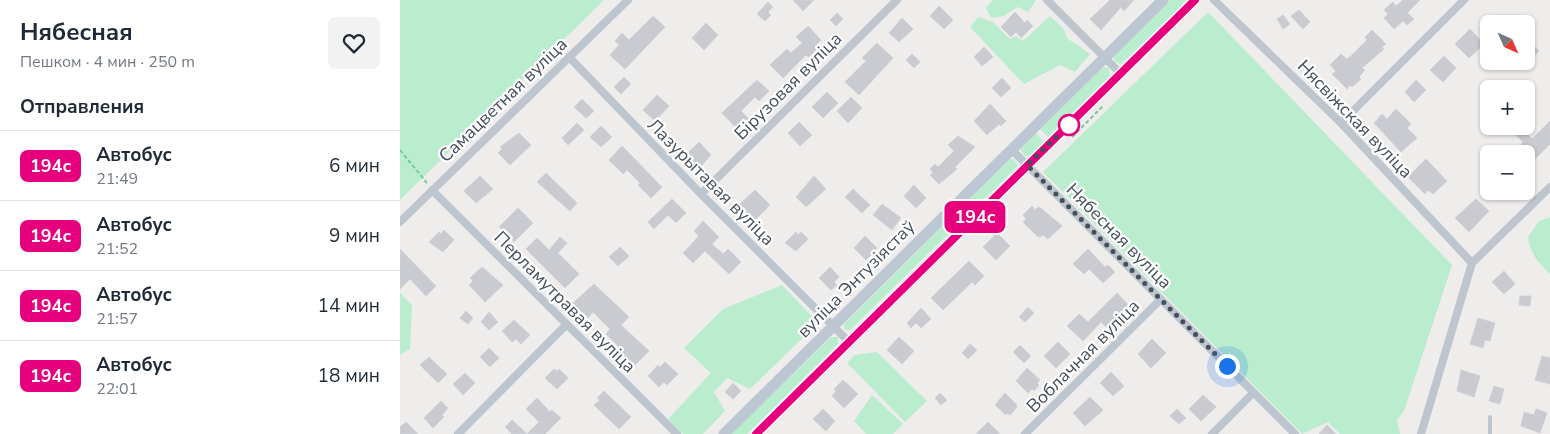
<!DOCTYPE html>
<html lang="ru">
<head>
<meta charset="utf-8">
<style>
	:root { --surface:#fff; --page:#f2f2f3; --text:#1f2937; --muted:#747a83; --line:#e0e1e3 }
	body { margin:0; font-family:"Nunito Sans",sans-serif; background:var(--page); color:var(--text); height:100vh; display:flex; flex-direction:column; font-size:19px; white-space:nowrap }
	* { box-sizing:border-box; margin:0 }
	p { font-size:16px; color:var(--muted) }
	.icon { flex:none; width:28px; height:28px; fill:none; stroke:currentColor; stroke-width:2; stroke-linecap:round; stroke-linejoin:round }
	.map { position:relative; flex:1; overflow:hidden }
	.panel { display:flex; flex-direction:column; background:var(--surface); width:400px }
	.panel>* { flex:none }
	.badge { padding:0 10px; border-radius:8px; font-size:18px; line-height:32px }
	.needle { width:32px; rotate:135deg }
	.fabs { position:absolute; left:1080px; top:15px; display:grid; gap:10px }
	.fabs a { display:grid; place-items:center; width:55px; height:55px; border-radius:8px; background:var(--surface); box-shadow:0 1px 4px #0004; font-size:25px }
	.you { position:absolute; width:25px; height:25px; margin:-12px; border:4px solid #fff; border-radius:50%; background:#1a73e8; box-shadow:0 0 0 8px #1a73e833 }
	.map>.badge { position:absolute; translate:-50% -50%; box-shadow:0 0 0 2px #fff }
	h2 { padding:0 20px; font-size:19px; line-height:45px }
	.round { display:grid; place-items:center; flex:none; width:52px; height:52px; border-radius:8px; background:var(--page) }
	.summary { display:flex; align-items:center; justify-content:space-between; height:85px; padding:0 20px }
	h1 { font-size:24px; font-weight:700; line-height:38px }
	ul { padding:0; list-style:none }
	li { display:flex; align-items:center; gap:15px; height:70px; padding:0 20px; border-top:1px solid var(--line) }
	li div { flex:1 }
	li b { display:block; font-size:19px }
	li em { font-style:normal }
	li .badge { min-width:55px; font-weight:700; text-align:center }
	main { display:flex; flex:1; min-height:0 }
	.map>svg:first-child { display:block }
</style>
</head>
<body>
<main>
<section class="panel">
<div class="summary"><div><h1>Нябесная</h1><p>Пешком · 4 мин · 250 m</p></div><a class="round"><svg class="icon" aria-label="heart" viewBox="0 0 24 24"><path d="M12 20l-8-8c-3-5 5-10 8-4 3-6 11-1 8 4z"/></svg></a></div>
<h2>Отправления</h2>
<ul>
<li><span class="badge" style="background:#e6007e;color:#fff">194с</span><div><b>Автобус</b><p>21:49</p></div><em>6 мин</em></li>
<li><span class="badge" style="background:#e6007e;color:#fff">194с</span><div><b>Автобус</b><p>21:52</p></div><em>9 мин</em></li>
<li><span class="badge" style="background:#e6007e;color:#fff">194с</span><div><b>Автобус</b><p>21:57</p></div><em>14 мин</em></li>
<li><span class="badge" style="background:#e6007e;color:#fff">194с</span><div><b>Автобус</b><p>22:01</p></div><em>18 мин</em></li>
</ul>
</section>
<div class="map">
<svg width="1150" height="434" viewBox="0 0 1150 434">
	<rect width="100%" height="100%" fill="#efecec"/>
	<path fill="#baedce" d="M0 0H204L0 200Z
		M593 0H636L628 12 618 7 604 16 591 18 586 8Z
		M770 0H787L721 64 715 62 713 56Z
		M808 12 1052 265 1004 411 997 420 1000 434H940L928 422 902 434 643 172Z
		M650 16 663 28 667 38 690 54 675 72 660 65 624 84 570 27 578 17 593 22 610 39 616 36 623 41Z
		M706 67 709 68 710 76 648 137 640 129 702 68Z
		M636 133 644 142 628 157 625 156 620 149Z
		M610 159H614L618 166 450 330 444 329V324Z
		M1150 217V274C1138 263 1130 253 1128 237L1139 221Z
		M382 285 418 323 350 389 327 378 314 392 325 411 303 434H283L268 419 311 373 284 348 323 309Z
		M0 293 12 305 10 349 0 355Z
		M431 337H438V344L347 434H331Z
		M477 352 527 401 505 422 447 363 455 355Z
		M472 395 503 424 493 434H466L454 421Z"/>
	<path fill="#c9cbd1" stroke="#d0d2d8" d="M393 0H414L403 11Z
		M710 0H734L724 11 721 7 701 30 690 19Z
		M1003 0H1020L1007 13 1014 19 1007 25 1003 21 994 29 984 18 988 14 984 10 993 2 996 6Z
		M368 2 373 7 368 12 371 15 365 21 357 14Z
		M539 6 553 20 544 29 530 16Z
		M899 10 910 22 903 29 891 16Z
		M615 12 625 23 627 20 633 26 621 38 616 32 611 37 601 27Z
		M437 13 443 19 436 26 430 20Z
		M883 15 890 24 883 29 877 19Z
		M253 16 265 27 225 69 210 55 219 45 215 41 222 33 229 40Z
		M502 18 513 29 499 42 489 33Z
		M306 23 318 35 304 50 292 38Z
		M408 26 421 40 417 44 419 47 409 57 406 55 383 78 370 65 387 49 391 53 402 43 396 37Z
		M1070 29 1084 44 1069 58 1055 44Z
		M972 30 986 44 982 47 984 49 962 68 965 70 959 77 961 79 952 87 950 85 947 89 932 74 936 71 930 65 941 54 947 59 951 56 967 40 965 37Z
		M1126 37 1139 51 1126 63Z
		M477 43 493 58 459 95 445 82 466 61 462 58Z
		M584 47 593 57 582 66 574 57Z
		M512 54 520 62 514 68 506 60Z
		M1044 56 1056 68 1043 82 1030 70Z
		M224 77 231 84 221 94 214 87Z
		M602 78 611 88 601 97 592 88Z
		M357 80 369 91 359 101 355 97 341 111 349 119 338 130 322 113Z
		M1016 80 1026 90 1014 102 1005 92Z
		M1120 80 1129 89H1111Z
		M427 92 438 103 423 118 412 107Z
		M257 95 269 106 255 121 243 110Z
		M451 97 462 108 448 123 437 111Z
		M182 99 194 111 186 118 174 107Z
		M590 104 606 121 601 126 599 124 587 135 574 121Z
		M996 109 1011 124 1007 128 1017 138 1001 152 974 123 982 114 987 119Z
		M1150 121V144L1134 160 1122 149 1125 147 1121 144 1123 142 1106 126H1119L1132 139Z
		M399 122 412 135 400 146 388 133Z
		M177 123 184 130 168 145 162 138Z
		M201 126 212 137 201 147 190 137Z
		M119 133 131 145 110 165 98 153 102 149 100 147Z
		M558 136 575 147 555 167 557 169 539 184 530 175 533 173 530 169 535 164 538 167 554 151 548 145Z
		M299 142 311 155 299 168 286 155Z
		M222 146 262 187 251 198 238 185 240 183 227 170 223 174 209 160Z
		M1026 159 1047 181 1033 194 1028 190 1025 194 1008 177Z
		M146 173 177 203 170 211 137 182Z
		M80 176 93 189 76 203 64 191Z
		M414 176 426 189 406 207 396 197Z
		M514 185 526 198 516 208 504 196Z
		M453 189 470 205 462 213 445 197Z
		M355 190 370 205 355 220 339 205Z
		M1097 191H1116L1107 200Z
		M272 199 286 213 276 223 268 215 254 229 248 222Z
		M1076 199 1089 211 1069 232 1055 218Z
		M482 204 501 218 492 230 473 215Z
		M632 206 635 210 638 207 642 209 662 226 648 239 643 235 640 237 637 236 623 222 626 219 623 215Z
		M118 208 133 223 114 242 99 227Z
		M303 221 319 237 312 244 323 254 328 249 341 262 329 274 305 251 293 263 283 253 299 236 294 231Z
		M44 230 54 240 43 252 29 242 39 232 41 234Z
		M396 232 398 235 401 232 408 239 396 251 385 243Z
		M597 233 610 246 596 260 583 247Z
		M465 236 477 248 466 260 454 248Z
		M160 237 167 243 158 253 179 274 165 288 126 249 137 238 149 250Z
		M220 247 229 256 218 266 209 257Z
		M0 249 36 286 26 296 10 279 0 289Z
		M688 249 705 267 708 265 715 272 703 283 689 269 684 274 673 264Z
		M569 261 584 276 575 285 572 282 543 310 531 298Z
		M82 267 103 285 85 302 69 285 73 281 70 278Z
		M430 267 439 277 434 282 437 285 431 290 419 278Z
		M1104 271 1115 284 1104 294 1092 282Z
		M194 284 229 317 221 325 249 351 234 366 220 352 222 350 206 334 210 329 193 312 188 318 173 303Z
		M717 293 731 308 709 330 701 322 683 341 667 326 679 314 688 322Z
		M1120 296H1131L1130 306 1119 305Z
		M628 307 634 313 625 322 619 317Z
		M521 308 531 319 521 328 516 323 511 328 507 323Z
		M66 311 73 318 68 324 60 318Z
		M89 312 98 322 89 330 81 322Z
		M1078 318 1095 323 1090 341 1085 340 1083 348 1070 344Z
		M114 320 130 335 121 344 116 339 112 342 102 331Z
		M499 337 514 351 502 364 487 350Z
		M752 339 766 353 751 368 738 354Z
		M658 342 670 354 656 368 644 356Z
		M570 344 577 350 568 359 562 353Z
		M620 345 631 356 624 363 613 352Z
		M89 348 99 358 90 367 80 357Z
		M1142 356 1150 358V384L1135 380Z
		M29 357 47 374 38 383 20 365Z
		M265 362 278 374 267 385 264 382 259 387 248 376 258 365 260 367Z
		M627 368 640 380 637 383 639 385 634 391 632 389 628 393 616 381Z
		M154 369 157 371 159 369 168 378 157 389 145 378Z
		M1061 370 1080 376 1074 397 1057 391Z
		M711 372 724 386 713 396 700 383Z
		M65 373 75 383 63 395 53 384Z
		M443 380 458 394 444 408 432 396 436 391 434 389Z
		M333 383 341 391 333 399 325 392Z
		M1094 386 1104 389 1100 404 1089 401Z
		M204 391 231 417 219 429 194 405 200 400 197 398Z
		M540 393 547 400 541 405 535 398Z
		M605 393 616 404 617 407 610 415 607 413 606 415 595 405Z
		M803 395 816 407 801 421 789 409Z
		M690 397 703 410 685 426 673 413Z
		M137 398 150 412 152 410 161 418 145 434H127L139 422 126 409Z
		M41 401 48 408 42 415 44 417 33 428 24 418Z
		M423 409 435 421 426 431 413 419Z
		M777 409 786 418 779 424 770 416Z
		M1136 409 1147 413 1140 433 1121 426 1124 412 1134 415Z
		M112 420 127 434H112L105 427Z
		M6 422 18 434H0V427Z
		M588 422 600 434H576Z
		M927 425 936 434H919Z"/>
	<g fill="none" stroke-linecap="round" stroke-linejoin="round">
		<path stroke="#73c9a0" stroke-width="2" stroke-dasharray="4 2.5" stroke-linecap="butt" d="M672 137 704 105
			M0 150 27 183"/>
		<path stroke="#bdc6ce" stroke-width="4" d="M1090 434V417"/>
		<path stroke="#bdc6ce" stroke-width="8" d="M647 0 720 73
			M814 0 941 123 1072 263
			M169 57 301 194 449 342
			M941 123 1064 0
			M612 150 895 434
			M32 190 277 434
			M301 194 497 0
			M0 222 228 0
			M58 434 166 325
			M625 434 761 299
			M812 434 853 393
			M1021 434 1072 263 1150 187"/>
		<path stroke="#bdc7d3" stroke-width="11" d="M324 434 763 0
			M356 434 795 0"/>
	</g>
	<g fill="none" stroke-linecap="round" stroke-linejoin="round">
		<defs>
			<path id="line" d="M356 434 795 0"/>
		</defs>
		<use href="#line" stroke="#fff" stroke-width="11"/>
		<use href="#line" stroke="#e6007e" stroke-width="8"/>
		<path stroke="#454f59" stroke-width="5" stroke-dasharray="0 9" d="M669 125 627 165 827 366"/>
	</g>
	<circle fill="#fff" stroke="#e6007e" stroke-width="2.5" cx="669" cy="125" r="10"/>
	<g text-anchor="middle" stroke-width="4.5" stroke-linejoin="round" paint-order="stroke">
		<g font-size="18" fill="#454f59" stroke="#fff">
			<text transform="translate(388 86) rotate(-45)" y="6">Бірузовая вуліца</text>
			<text transform="translate(103 100) rotate(-44)" y="6">Самацветная вуліца</text>
			<text transform="translate(955 119) rotate(46)" y="6">Нясвіжская вуліца</text>
			<text transform="translate(311 182) rotate(45)" y="6">Лазурытавая вуліца</text>
			<text transform="translate(719 236) rotate(45)" y="6">Нябесная вуліца</text>
			<text transform="translate(456 279) rotate(-45)" y="6">вуліца Энтузіястаў</text>
			<text transform="translate(165 302) rotate(45)" y="6">Перламутравая вуліца</text>
			<text transform="translate(683 356) rotate(-45)" y="6">Воблачная вуліца</text>
		</g>
	</g>
</svg>
<div class="fabs">
<a><svg class="needle" viewBox="-14 -14 28 28"><path d="M0-13l5 13h-10z" fill="#e53935"/><path d="M0 13l5-13h-10z" fill="#747a83"/></svg></a>
<a>+</a>
<a>−</a>
</div>
<div class="you" style="left:827px;top:366px"></div>
<b class="badge" style="left:575px;top:217px;background:#e6007e;color:#fff">194с</b>
</div>
</main>
</body>
</html>
